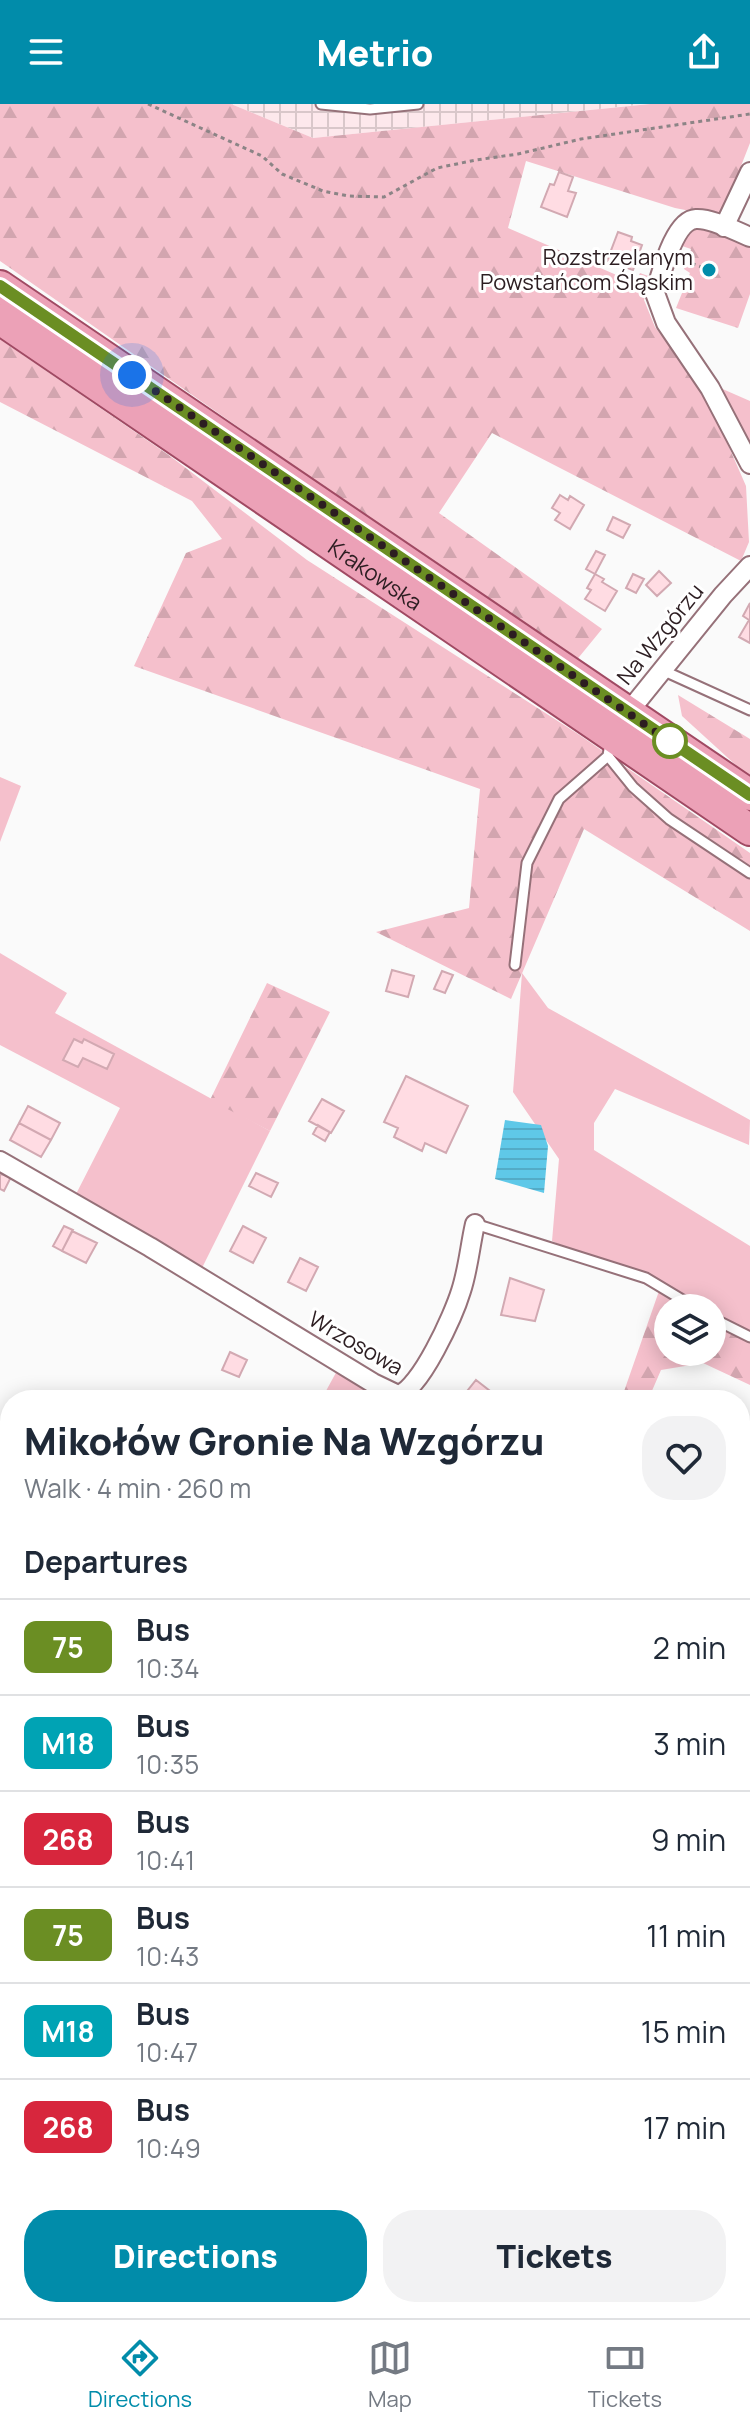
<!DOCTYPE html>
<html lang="en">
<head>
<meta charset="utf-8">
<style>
	:root { --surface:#fff; --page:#f2f2f3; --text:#1f2937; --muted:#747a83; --line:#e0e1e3; --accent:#018caa }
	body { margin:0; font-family:Manrope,sans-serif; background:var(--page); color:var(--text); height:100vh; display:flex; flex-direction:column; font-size:30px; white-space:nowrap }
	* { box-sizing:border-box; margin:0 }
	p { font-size:26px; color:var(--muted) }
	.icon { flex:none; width:44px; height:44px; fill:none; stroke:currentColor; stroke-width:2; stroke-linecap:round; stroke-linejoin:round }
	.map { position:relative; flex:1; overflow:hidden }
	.details { position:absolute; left:0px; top:1286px; width:750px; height:928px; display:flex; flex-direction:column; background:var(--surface); border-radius:32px 32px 0 0; box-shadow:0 4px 20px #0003 }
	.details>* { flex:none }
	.badge { padding:0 16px; border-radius:12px; font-size:28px; line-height:52px }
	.buttons { position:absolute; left:654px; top:1190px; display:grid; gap:16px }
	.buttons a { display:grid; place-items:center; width:72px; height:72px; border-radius:50%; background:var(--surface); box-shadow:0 4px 20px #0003; font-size:40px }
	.you { position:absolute; width:40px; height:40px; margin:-20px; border:6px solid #fff; border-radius:50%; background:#1a73e8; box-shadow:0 0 0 12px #1a73e833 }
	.map>.badge { position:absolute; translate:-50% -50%; box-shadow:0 0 0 4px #fff }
	h2 { padding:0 24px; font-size:30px; line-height:72px }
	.round { display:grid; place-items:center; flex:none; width:84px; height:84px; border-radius:32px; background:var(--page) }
	.head { display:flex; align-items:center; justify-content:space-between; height:136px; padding:0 24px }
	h1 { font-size:38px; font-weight:800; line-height:60px }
	.primary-button { display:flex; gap:16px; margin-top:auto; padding:16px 24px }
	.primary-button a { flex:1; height:92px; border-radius:32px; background:var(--accent); color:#fff; font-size:32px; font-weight:800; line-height:92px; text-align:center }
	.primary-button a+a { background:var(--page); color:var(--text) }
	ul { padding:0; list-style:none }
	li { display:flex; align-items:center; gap:24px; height:96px; padding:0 24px; border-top:2px solid var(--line) }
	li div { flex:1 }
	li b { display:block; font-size:30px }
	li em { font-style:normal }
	li .badge { min-width:88px; font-weight:700; text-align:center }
	header { display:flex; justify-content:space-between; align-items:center; height:104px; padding:0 24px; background:var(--accent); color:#fff; font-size:36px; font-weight:800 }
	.dock { display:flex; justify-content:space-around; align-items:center; height:112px; border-top:2px solid var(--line); background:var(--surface); font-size:22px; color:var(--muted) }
	.dock a { display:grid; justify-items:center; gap:4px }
	.dock .active { color:var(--accent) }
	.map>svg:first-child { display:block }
</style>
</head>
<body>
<header><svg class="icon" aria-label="menu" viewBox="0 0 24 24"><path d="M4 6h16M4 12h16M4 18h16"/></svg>Metrio<svg class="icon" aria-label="share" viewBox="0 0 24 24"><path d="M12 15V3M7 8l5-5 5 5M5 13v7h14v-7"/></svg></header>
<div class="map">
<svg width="750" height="2214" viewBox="0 0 750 2214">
	<defs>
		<pattern id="industrial-grid" width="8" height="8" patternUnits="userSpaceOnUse" patternTransform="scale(2)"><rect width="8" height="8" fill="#fde8ec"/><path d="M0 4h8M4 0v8" fill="none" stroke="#d9c7ca"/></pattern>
		<pattern id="forest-firs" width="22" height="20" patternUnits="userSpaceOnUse" patternTransform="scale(2)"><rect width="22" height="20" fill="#f5c0cc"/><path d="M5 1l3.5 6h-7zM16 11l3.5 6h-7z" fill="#d2a5af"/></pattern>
		<pattern id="water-rules" width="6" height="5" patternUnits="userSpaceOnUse" patternTransform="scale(2)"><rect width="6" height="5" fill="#5fc8e8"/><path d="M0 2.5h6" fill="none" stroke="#53abc7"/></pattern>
	</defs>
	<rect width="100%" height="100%" fill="#fafafa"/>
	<path fill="url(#industrial-grid)" d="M231 0H648L313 34Z"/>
	<path fill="#f5c0cc" d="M718 283 750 297V350Z
		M0 673 21 682 0 738Z
		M0 849 67 889 55 909 270 1027 201 1166 74 1094 120 1004 0 941Z
		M522 869 548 904 750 1016 749 1041 615 985 594 1019V1046L750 1142V1229L712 1212V1204H695L552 1137 559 1055 513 988Z
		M338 1265 414 1293 412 1296H321Z
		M10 1404V1592L0 1585V1410L7 1409Z
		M740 1446 750 1453V1499L740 1513Z
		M493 2204H635L641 2214H505Z"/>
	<path fill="url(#forest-firs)" d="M0 0H231L313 34 650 0H750V39L721 113 675 104 526 57 508 124 635 179 640 169 651 173 644 196 655 223 705 288 746 382 749 438 741 457 492 329 439 409 602 525 575 558 0 157Z
		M698 121 750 141V190L738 224 676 204 690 169 684 165 691 145 682 142 687 127Z
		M0 235 170 352 307 456 578 630 750 749V827L584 725 511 895 376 828 469 804 480 685 134 562 186 449 222 435 192 397 0 298Z
		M678 591 750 635V674L682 612Z
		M267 879 330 908 270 1027 210 996Z
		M659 1187 695 1204H668V1248H712V1212L750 1229V1281L703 1259 661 1266 648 1296H621Z
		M10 1758V2204H344L338 2214H0V1769Z
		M740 1797 750 1801V2214H641L635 2204H740Z"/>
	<path fill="url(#water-rules)" d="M505 1016 541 1021 548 1042 544 1089 495 1075Z"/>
	<path fill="#ffdce3" stroke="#d2a9b2" stroke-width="2" d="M559 68 573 73 568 87 576 89 567 113 541 103 550 80 554 81Z
		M618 128 632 133 631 137 642 141 633 166 607 157Z
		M560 391 568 396 570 392 584 401 570 425 555 416 560 409 552 404Z
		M613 413 630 421 623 434 607 426Z
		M596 447 605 451 595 470 586 465Z
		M659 467 671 479 657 492 646 481Z
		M595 470 604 475 602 478 617 487 605 507 585 495 591 486 587 484Z
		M633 470 644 475 636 489 626 484Z
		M750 499V539L739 533 749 516 743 512Z
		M392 866 414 872 408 893 386 887Z
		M442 867 453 871 445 889 434 885Z
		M74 935 82 939 84 935 114 950 107 965 83 954 78 963 63 956Z
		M406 972 468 1002 446 1049 425 1039 422 1047 394 1033 398 1024 384 1018Z
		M322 995 344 1007 331 1029 309 1017Z
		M28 1002 60 1019 51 1036 19 1019Z
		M19 1019 51 1036 41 1053 10 1036Z
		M318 1021 330 1028 325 1037 313 1030Z
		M256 1069 278 1079 271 1093 249 1082Z
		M0 1070 11 1073 4 1087 0 1085Z
		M64 1122 73 1126 62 1147 53 1142Z
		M243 1122 266 1134 253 1159 230 1147Z
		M72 1127 97 1139 86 1159 62 1147Z
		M300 1154 318 1163 306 1187 288 1178Z
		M510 1174 544 1186 535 1217 501 1211Z
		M230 1248 247 1256 239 1273 222 1266Z
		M476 1276 490 1287 482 1296H460Z"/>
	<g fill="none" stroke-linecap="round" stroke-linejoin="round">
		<defs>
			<path id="lane" d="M321 0 370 5 418 0
				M662 566 750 606
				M608 652 633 683 669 715 750 769
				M515 861 527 759 559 695 608 652 610 638
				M475 1120 646 1174 696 1204
				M712 1214 750 1233"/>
			<path id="street" d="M724 123 750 68
				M750 133C735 127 712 114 696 115 674 116 661 171 655 189L666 219 710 284 750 360
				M622 616 723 491 750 462
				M0 1057 150 1143 373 1279 398 1291C420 1286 454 1210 461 1187 468 1166 470 1142 475 1120
				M0 1416 10 1422"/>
			<g id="primary">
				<path d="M0 182 750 691"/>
				<path id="s1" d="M0 215 750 726"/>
			</g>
		</defs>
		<use href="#lane" stroke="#967179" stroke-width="13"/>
		<use href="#street" stroke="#967179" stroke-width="22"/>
		<use href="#primary" stroke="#a04a63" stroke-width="34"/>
		<path stroke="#8c8486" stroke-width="3" stroke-dasharray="4 4" stroke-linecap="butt" d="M148 0 262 52 282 70 323 87 348 92 384 93 437 64 476 56 518 50 581 35 750 10
			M684 157 705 164"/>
		<use href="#lane" stroke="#fff" stroke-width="9"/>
		<use href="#street" stroke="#fff" stroke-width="18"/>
		<use href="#primary" stroke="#eca1b7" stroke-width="30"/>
	</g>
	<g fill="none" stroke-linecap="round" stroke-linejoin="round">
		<defs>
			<path id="line" d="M0 182 750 691"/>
		</defs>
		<use href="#line" stroke="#fff" stroke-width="18"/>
		<use href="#line" stroke="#6b8e23" stroke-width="12"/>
		<path stroke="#2c1d21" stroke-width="8" stroke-dasharray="0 14.4" d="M132 271 672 639 670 637"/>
	</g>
	<circle fill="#018caa" stroke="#fff" stroke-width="3" cx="709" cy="166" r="8"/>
	<circle fill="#fff" stroke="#6b8e23" stroke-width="4" cx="670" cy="637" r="16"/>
	<g text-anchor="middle" stroke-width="6" stroke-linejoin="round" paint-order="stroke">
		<g font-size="22" fill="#2c1d21" stroke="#fff" text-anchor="end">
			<text x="693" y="161">Rozstrzelanym<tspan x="693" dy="25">Powstańcom Śląskim</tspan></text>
		</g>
		<g font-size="22" fill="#2c1d21" stroke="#fff">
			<text dy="8" stroke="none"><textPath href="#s1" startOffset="454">Krakowska</textPath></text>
			<text transform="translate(660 530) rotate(-51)" y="8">Na Wzgórzu</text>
			<text transform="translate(356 1239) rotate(30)" y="8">Wrzosowa</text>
		</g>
	</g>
</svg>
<div class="buttons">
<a><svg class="icon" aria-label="layers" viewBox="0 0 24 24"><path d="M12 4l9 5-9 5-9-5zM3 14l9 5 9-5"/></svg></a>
</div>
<div class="you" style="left:132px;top:271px"></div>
<section class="details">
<div class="head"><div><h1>Mikołów Gronie Na Wzgórzu</h1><p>Walk · 4 min · 260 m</p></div><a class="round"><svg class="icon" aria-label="heart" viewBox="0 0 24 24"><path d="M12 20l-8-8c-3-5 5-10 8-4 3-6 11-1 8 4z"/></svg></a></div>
<h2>Departures</h2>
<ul>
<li><span class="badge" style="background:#6b8e23;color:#fff">75</span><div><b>Bus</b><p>10:34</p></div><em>2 min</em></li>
<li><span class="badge" style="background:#00a3b4;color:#fff">M18</span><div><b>Bus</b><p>10:35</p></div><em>3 min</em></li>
<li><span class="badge" style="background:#d7263d;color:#fff">268</span><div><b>Bus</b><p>10:41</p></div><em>9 min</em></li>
<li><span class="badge" style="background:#6b8e23;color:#fff">75</span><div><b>Bus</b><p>10:43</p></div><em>11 min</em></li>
<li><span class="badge" style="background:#00a3b4;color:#fff">M18</span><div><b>Bus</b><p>10:47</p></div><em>15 min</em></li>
<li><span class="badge" style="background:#d7263d;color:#fff">268</span><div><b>Bus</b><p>10:49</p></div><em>17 min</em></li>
</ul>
<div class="primary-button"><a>Directions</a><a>Tickets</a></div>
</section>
</div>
<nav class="dock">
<a class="active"><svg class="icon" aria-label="directions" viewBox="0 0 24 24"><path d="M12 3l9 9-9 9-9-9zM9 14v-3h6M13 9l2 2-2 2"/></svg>Directions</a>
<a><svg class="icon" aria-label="map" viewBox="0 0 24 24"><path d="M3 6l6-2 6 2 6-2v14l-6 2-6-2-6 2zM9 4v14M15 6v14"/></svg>Map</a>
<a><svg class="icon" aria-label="tickets" viewBox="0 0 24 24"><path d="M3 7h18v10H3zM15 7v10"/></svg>Tickets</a>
</nav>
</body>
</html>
